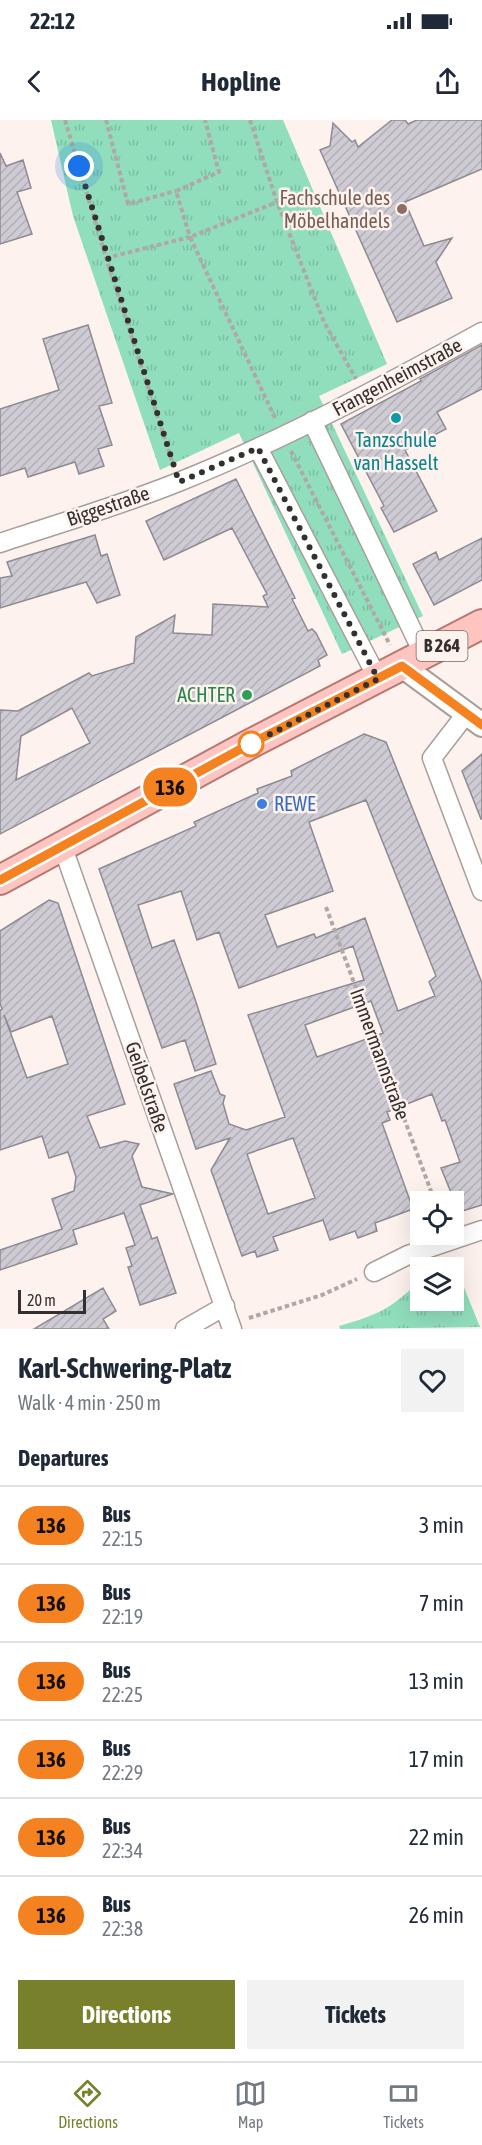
<!DOCTYPE html>
<html lang="en">
<head>
<meta charset="utf-8">
<style>
	:root { --surface:#fff; --page:#f2f2f3; --text:#1f2937; --muted:#747a83; --line:#e0e1e3; --accent:#78802c }
	body { margin:0; font-family:"Asap Condensed",sans-serif; background:var(--page); color:var(--text); height:100vh; display:flex; flex-direction:column; font-size:22px; white-space:nowrap }
	* { box-sizing:border-box; margin:0 }
	p { font-size:20px; color:var(--muted) }
	.icon { flex:none; width:33px; height:33px; fill:none; stroke:currentColor; stroke-width:2; stroke-linecap:round; stroke-linejoin:round }
	.map { position:relative; height:1209px; overflow:hidden }
	.side { display:flex; flex-direction:column; background:var(--surface); flex:1 }
	.side>* { flex:none }
	.badge { padding:0 12px; border-radius:20px; font-size:21px; line-height:39px }
	.fabs { position:absolute; left:410px; top:1071px; display:grid; gap:12px }
	.fabs a { display:grid; place-items:center; width:54px; height:54px; border-radius:0px; background:var(--surface); box-shadow:0 6px 24px #0002; font-size:30px }
	.scale { position:absolute; left:18px; bottom:15px; width:68px; box-sizing:border-box; padding-left:6px; border:3px solid #34302e; border-top:0; font-size:16px; line-height:21px; white-space:nowrap; color:#34302e; -webkit-text-stroke:4px #fdf2ed; paint-order:stroke }
	.you { position:absolute; width:30px; height:30px; margin:-15px; border:4px solid #fff; border-radius:50%; background:#1a73e8; box-shadow:0 0 0 9px #1a73e833 }
	.map>.badge { position:absolute; translate:-50% -50%; box-shadow:0 0 0 3px #fff }
	h2 { padding:0 18px; font-size:22px; line-height:54px }
	.round { display:grid; place-items:center; flex:none; width:63px; height:63px; border-radius:0px; background:var(--page) }
	.summary { display:flex; align-items:center; justify-content:space-between; height:102px; padding:0 18px }
	h1 { font-size:28px; font-weight:700; line-height:45px }
	.button { display:flex; gap:12px; margin-top:auto; padding:12px 18px }
	.button a { flex:1; height:69px; border-radius:0px; background:var(--accent); color:#fff; font-size:24px; font-weight:700; line-height:69px; text-align:center }
	.button a+a { background:var(--page); color:var(--text) }
	ul { padding:0; list-style:none }
	li { display:flex; align-items:center; gap:18px; height:78px; padding:0 18px; border-top:2px solid var(--line) }
	li div { flex:1 }
	li b { display:block; font-size:22px }
	li em { font-style:normal }
	li .badge { min-width:66px; font-weight:700; text-align:center }
	.status { display:flex; justify-content:space-between; align-items:center; height:42px; padding:0 30px; background:var(--surface); direction:ltr }
	.status svg { height:16px; fill:currentColor }
	header { display:flex; justify-content:space-between; align-items:center; height:78px; padding:0 18px; background:var(--surface); font-size:27px; font-weight:700 }
	.tabs { display:flex; justify-content:space-around; align-items:center; height:84px; border-top:2px solid var(--line); background:var(--surface); font-size:16px; color:var(--muted) }
	.tabs a { display:grid; justify-items:center; gap:3px }
	.tabs .current { color:var(--accent) }
	.map>svg:first-child { display:block }
</style>
</head>
<body>
<div class="status"><b>22:12</b><svg viewBox="0 0 49 12"><path d="M0 12V9h3v3zM5 12V6h3v6zM10 12V3h3v9zM15 12V0h3v12zM26 1h20v11H26zM47 4h2v5h-2z"/></svg></div>
<header><svg class="icon" aria-label="back" viewBox="0 0 24 24"><path d="M15 5l-7 7 7 7"/></svg>Hopline<svg class="icon" aria-label="share" viewBox="0 0 24 24"><path d="M12 15V3M7 8l5-5 5 5M5 13v7h14v-7"/></svg></header>
<div class="map">
<svg width="482" height="1209" viewBox="0 0 482 1209">
	<defs>
		<pattern id="park-tufts" width="24" height="20" patternUnits="userSpaceOnUse" patternTransform="scale(1.5)"><rect width="24" height="20" fill="#90debc"/><path d="M3 7l-1-3M5 7V3M7 7l1-3M15 17l-1-3M17 17v-4M19 17l1-3" fill="none" stroke="#7dbfa2"/></pattern>
		<pattern id="building-hatch" width="6" height="6" patternUnits="userSpaceOnUse" patternTransform="scale(1.5)"><rect width="6" height="6" fill="#cfcbd4"/><path d="M-1 1l2-2M0 6l6-6M5 7l2-2" fill="none" stroke="#b2afb6"/></pattern>
	</defs>
	<rect width="100%" height="100%" fill="#fdf2ed"/>
	<path fill="url(#park-tufts)" d="M51 0H283L387 244 319 276 423 496 342 534 239 313 160 350 73 96Z
		M455 1145 480 1207 340 1209 339 1206C378 1195 390 1189 420 1161V1180H453V1148L445 1147Z"/>
	<path fill="url(#building-hatch)" stroke="#8e8a92" stroke-width="1.5" fill-rule="evenodd" d="M392 0H405L408 4 417 0H482V49L405 82 424 126 452 118 436 142 452 178 397 202 320 30 330 26 333 3 352 22 355 20 358 27Z
		M0 33 6 46 23 40 31 68 17 72 32 114 0 124Z
		M88 205 112 283 99 286 112 325 98 329 104 346 79 354 75 342 28 357 25 348 0 356V289L59 270 43 219Z
		M482 225V269L437 292 446 309 405 330 437 391 394 412 381 388 384 386 341 304 421 261 420 259Z
		M236 359 295 478 292 479 308 511 312 509 316 513 327 535 318 540 320 546 0 714V590L18 591 89 553 92 556 134 543 136 517 175 495 173 513 212 515 213 484 268 487 263 476 267 474 232 408 164 440 146 401ZM72 588 90 623 16 660 21 616Z
		M95 415 101 436 107 434 120 475 97 483 86 462 0 488V458L12 456 7 442Z
		M482 418V460L434 485 413 444 436 432 439 440Z
		M364 614 386 622 482 863V1085L459 1092 441 1048 460 1042 445 1000 442 1001 432 974 387 992 390 1000 382 1003 413 1089 375 1103 377 1111 358 1118 355 1111 330 1120 323 1100 273 1117 278 1130 257 1137 255 1131 242 1136 211 1050 230 1018 196 1029 174 964 211 951 220 974 225 976 223 983 229 1004 246 1010 285 997 248 895 364 860 353 826 239 868 219 812 197 820 181 771 138 785 152 828 174 820 195 879 216 944 195 951 185 920 162 928 99 749 196 706 194 702 258 673 257 669 292 656 291 651ZM366 680 436 856 429 862 435 876 398 891 365 798 316 818 314 814 277 827 265 795 333 771 309 702ZM371 881 383 913 317 937 305 905ZM293 1018 315 1078 268 1094 247 1034Z
		M482 634V699H481L462 651Z
		M49 780 58 783 125 984 87 996 100 1028 125 1021 139 1024 132 1036 142 1067 173 1074 140 1085 152 1119 157 1117 176 1173 140 1185 128 1147 132 1146 126 1128 135 1125 124 1093 73 1110 77 1124 0 1150V1130L62 1109 52 1079 74 1071 76 1057 68 1032 49 1038 42 1016 0 1030V890L2 889 0 883V811ZM4 895 11 912 52 896 68 944 27 958Z
		M103 1168 116 1191 103 1199 109 1209H34Z"/>
	<g fill="none" stroke-linecap="round" stroke-linejoin="round">
		<defs>
			<path id="minor" d="M312 301 424 535
				M258 328 378 559
				M0 423C60 403 122 385 181 361 285 319 384 266 482 212
				M466 594 432 638 482 771
				M62 725 232 1209
				M374 1152 408 1135 482 1110
				M185 1209 225 1186"/>
			<path id="tertiary" d="M402 546 482 605"/>
			<path id="primary" d="M0 760 250 624 482 504"/>
		</defs>
		<use href="#minor" stroke="#a99f9a" stroke-width="21"/>
		<use href="#tertiary" stroke="#a99f9a" stroke-width="26"/>
		<use href="#primary" stroke="#b77872" stroke-width="32"/>
		<path stroke="#b1a8a5" stroke-width="4" stroke-dasharray="4.5 3" stroke-linecap="butt" d="M65 0 106 138 173 344
			M106 0 128 84 176 71
			M250 0 277 82 324 202 356 259
			M106 138 190 117 176 71 219 52 205 0
			M275 298 190 117 277 82
			M291 331 390 525
			M326 787 435 1082
			M249 1198 322 1175 357 1159"/>
		<use href="#minor" stroke="#fff" stroke-width="18"/>
		<use href="#tertiary" stroke="#fff" stroke-width="22"/>
		<use href="#primary" stroke="#fec5c0" stroke-width="28"/>
	</g>
	<g fill="none" stroke-linecap="round" stroke-linejoin="round">
		<defs>
			<path id="line" d="M0 760 250 624 402 546 482 605"/>
		</defs>
		<use href="#line" stroke="#fff" stroke-width="14"/>
		<use href="#line" stroke="#f58220" stroke-width="9"/>
		<path stroke="#34302e" stroke-width="6" stroke-dasharray="0 10.8" d="M79 46 179 362 258 328 378 559 251 624"/>
	</g>
	<circle fill="#8d6e63" stroke="#fdf2ed" stroke-width="2" cx="402" cy="89" r="6"/>
	<circle fill="#0f9aa8" stroke="#fdf2ed" stroke-width="2" cx="396" cy="298" r="6"/>
	<circle fill="#2e9e5b" stroke="#fdf2ed" stroke-width="2" cx="247" cy="575" r="6"/>
	<circle fill="#fff" stroke="#f58220" stroke-width="3" cx="251" cy="624" r="12"/>
	<circle fill="#3f7fe0" stroke="#fdf2ed" stroke-width="2" cx="262" cy="684" r="6"/>
	<g text-anchor="middle" stroke-width="5" stroke-linejoin="round" paint-order="stroke">
		<rect fill="#fdf2ed" stroke="#706a67" stroke-width="1.5" x="416.5" y="511" width="51" height="30" rx="4.5"/>
		<g font-size="18" font-weight="bold" fill="#34302e">
			<text x="442" y="532">B 264</text>
		</g>
		<g font-size="20" fill="#785e54" stroke="#fdf2ed" text-anchor="end">
			<text x="390" y="85">Fachschule des<tspan x="390" dy="23">Möbelhandels</tspan></text>
		</g>
		<g font-size="20" fill="#34302e" stroke="#fdf2ed">
			<text transform="translate(397 257) rotate(-28)" y="7">Frangenheimstraße</text>
			<text transform="translate(108 386) rotate(-19)" y="7">Biggestraße</text>
			<text transform="translate(380 934) rotate(70)" y="7">Immermannstraße</text>
			<text transform="translate(147 967) rotate(71)" y="7">Geibelstraße</text>
		</g>
		<g font-size="20" fill="#0d838f" stroke="#fdf2ed">
			<text x="396" y="327">Tanzschule<tspan x="396" dy="23">van Hasselt</tspan></text>
		</g>
		<g font-size="20" fill="#27864d" stroke="#fdf2ed" text-anchor="end">
			<text x="235" y="582">ACHTER</text>
		</g>
		<g font-size="20" fill="#366cbe" stroke="#fdf2ed" text-anchor="start">
			<text x="274" y="691">REWE</text>
		</g>
	</g>
</svg>
<div class="fabs">
<a><svg class="icon" aria-label="locate" viewBox="0 0 24 24"><circle cx="12" cy="12" r="6"/><path d="M12 2v4M12 18v4M2 12h4M18 12h4"/></svg></a>
<a><svg class="icon" aria-label="layers" viewBox="0 0 24 24"><path d="M12 4l9 5-9 5-9-5zM3 14l9 5 9-5"/></svg></a>
</div>
<div class="scale">20 m</div>
<div class="you" style="left:79px;top:46px"></div>
<b class="badge" style="left:170px;top:667px;background:#f58220;color:#111">136</b>
</div>
<section class="side">
<div class="summary"><div><h1>Karl-Schwering-Platz</h1><p>Walk · 4 min · 250 m</p></div><a class="round"><svg class="icon" aria-label="heart" viewBox="0 0 24 24"><path d="M12 20l-8-8c-3-5 5-10 8-4 3-6 11-1 8 4z"/></svg></a></div>
<h2>Departures</h2>
<ul>
<li><span class="badge" style="background:#f58220;color:#111">136</span><div><b>Bus</b><p>22:15</p></div><em>3 min</em></li>
<li><span class="badge" style="background:#f58220;color:#111">136</span><div><b>Bus</b><p>22:19</p></div><em>7 min</em></li>
<li><span class="badge" style="background:#f58220;color:#111">136</span><div><b>Bus</b><p>22:25</p></div><em>13 min</em></li>
<li><span class="badge" style="background:#f58220;color:#111">136</span><div><b>Bus</b><p>22:29</p></div><em>17 min</em></li>
<li><span class="badge" style="background:#f58220;color:#111">136</span><div><b>Bus</b><p>22:34</p></div><em>22 min</em></li>
<li><span class="badge" style="background:#f58220;color:#111">136</span><div><b>Bus</b><p>22:38</p></div><em>26 min</em></li>
</ul>
<div class="button"><a>Directions</a><a>Tickets</a></div>
</section>
<nav class="tabs">
<a class="current"><svg class="icon" aria-label="directions" viewBox="0 0 24 24"><path d="M12 3l9 9-9 9-9-9zM9 14v-3h6M13 9l2 2-2 2"/></svg>Directions</a>
<a><svg class="icon" aria-label="map" viewBox="0 0 24 24"><path d="M3 6l6-2 6 2 6-2v14l-6 2-6-2-6 2zM9 4v14M15 6v14"/></svg>Map</a>
<a><svg class="icon" aria-label="tickets" viewBox="0 0 24 24"><path d="M3 7h18v10H3zM15 7v10"/></svg>Tickets</a>
</nav>
</body>
</html>
